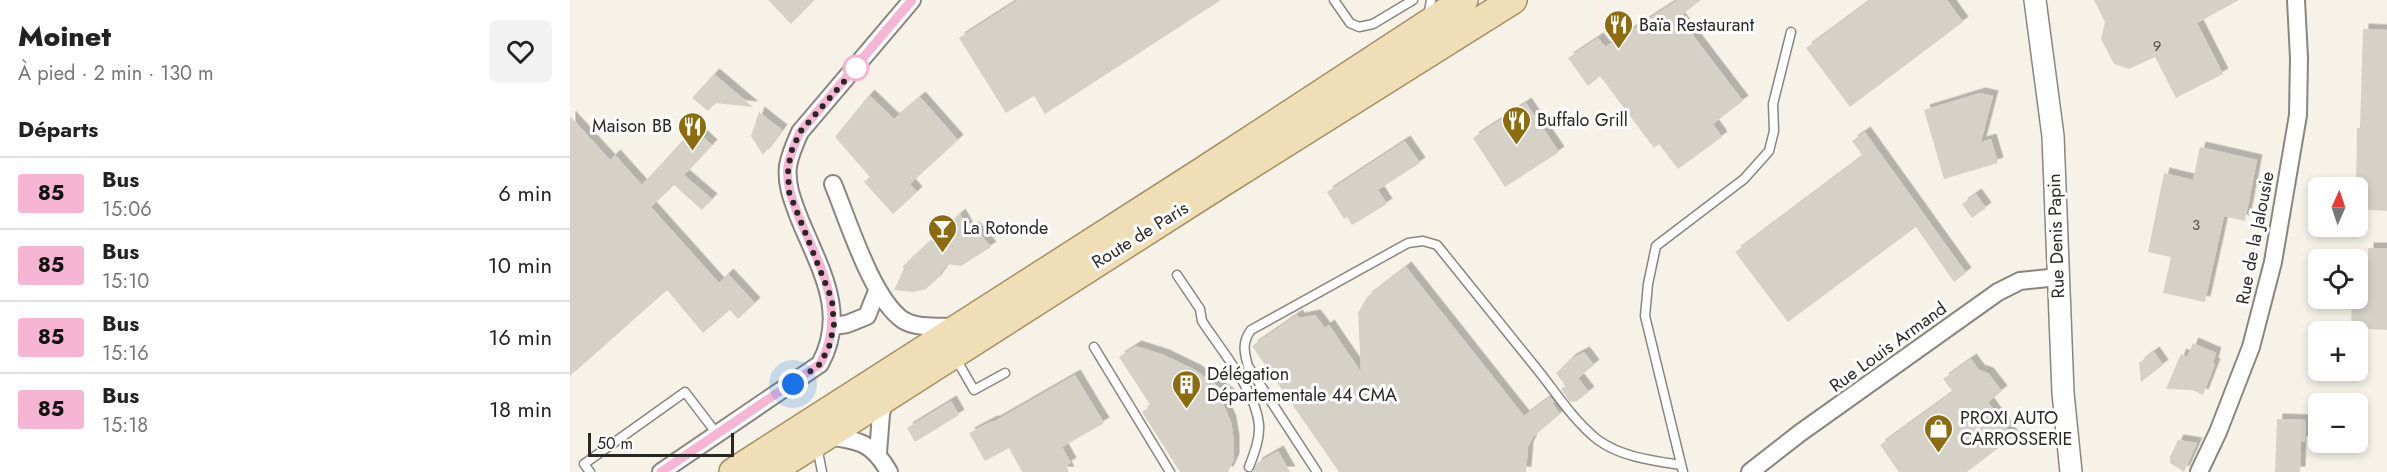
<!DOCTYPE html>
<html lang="fr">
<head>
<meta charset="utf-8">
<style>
	:root { --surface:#fff; --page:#f2f2f2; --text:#222; --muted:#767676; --line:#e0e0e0 }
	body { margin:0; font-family:Jost,sans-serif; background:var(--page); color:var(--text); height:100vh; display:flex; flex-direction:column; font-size:22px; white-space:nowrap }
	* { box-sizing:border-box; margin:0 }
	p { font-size:20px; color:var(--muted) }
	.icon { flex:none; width:33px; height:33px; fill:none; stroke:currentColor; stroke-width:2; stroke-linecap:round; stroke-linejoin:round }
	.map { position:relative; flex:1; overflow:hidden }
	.sheet { display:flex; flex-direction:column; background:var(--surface); width:570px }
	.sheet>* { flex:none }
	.badge { padding:0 12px; border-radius:4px; font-size:21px; line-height:39px }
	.needle { width:39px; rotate:3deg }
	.buttons { position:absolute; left:1738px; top:177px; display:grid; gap:12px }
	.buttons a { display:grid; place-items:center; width:60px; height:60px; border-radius:9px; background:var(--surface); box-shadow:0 3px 9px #0003; font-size:30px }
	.scale { position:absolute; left:18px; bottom:15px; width:146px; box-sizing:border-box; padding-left:6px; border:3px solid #292723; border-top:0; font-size:16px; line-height:21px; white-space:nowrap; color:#292723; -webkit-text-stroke:4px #fff; paint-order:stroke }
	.you { position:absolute; width:30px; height:30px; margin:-15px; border:4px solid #fff; border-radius:50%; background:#1a73e8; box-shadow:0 0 0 9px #1a73e833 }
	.map>.badge { position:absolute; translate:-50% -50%; box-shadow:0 0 0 3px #fff }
	h2 { padding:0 18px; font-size:22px; line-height:54px }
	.round { display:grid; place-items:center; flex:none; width:63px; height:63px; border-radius:9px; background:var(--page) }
	.head { display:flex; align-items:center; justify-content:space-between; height:102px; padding:0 18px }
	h1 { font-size:28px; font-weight:800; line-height:45px }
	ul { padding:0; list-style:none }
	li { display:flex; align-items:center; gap:18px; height:72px; padding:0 18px; border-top:2px solid var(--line) }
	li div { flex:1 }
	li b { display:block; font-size:22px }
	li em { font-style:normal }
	li .badge { min-width:66px; font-weight:700; text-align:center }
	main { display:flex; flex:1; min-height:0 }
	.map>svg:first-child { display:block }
</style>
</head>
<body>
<main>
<section class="sheet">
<div class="head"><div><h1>Moinet</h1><p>À pied · 2 min · 130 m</p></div><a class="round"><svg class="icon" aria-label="heart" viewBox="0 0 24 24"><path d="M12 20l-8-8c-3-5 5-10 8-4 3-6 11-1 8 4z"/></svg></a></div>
<h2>Départs</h2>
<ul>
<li><span class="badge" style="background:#f5b5d3;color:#111">85</span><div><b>Bus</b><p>15:06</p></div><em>6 min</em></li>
<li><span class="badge" style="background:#f5b5d3;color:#111">85</span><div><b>Bus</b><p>15:10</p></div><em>10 min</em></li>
<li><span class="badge" style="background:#f5b5d3;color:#111">85</span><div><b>Bus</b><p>15:16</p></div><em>16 min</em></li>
<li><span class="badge" style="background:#f5b5d3;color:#111">85</span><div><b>Bus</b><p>15:18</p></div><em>18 min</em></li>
</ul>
</section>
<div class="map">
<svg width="1817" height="472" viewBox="0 0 1817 472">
	<defs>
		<filter id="shadow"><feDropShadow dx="5.5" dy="-5.5" stdDeviation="0" flood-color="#0004"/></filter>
	</defs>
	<rect width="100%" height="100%" fill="#f6f2e8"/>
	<path fill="#d5d1c7" filter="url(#shadow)" d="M198 0H244L221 24Z
		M448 0H651L475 114 464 96 436 113 389 38Z
		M1108 0H1131L1109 17 1173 101 1143 124 1152 137 1108 169 1089 144 1084 148 1030 76 1018 86 998 58 1028 38 1035 47Z
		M1301 0H1377L1393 22 1280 107 1236 48Z
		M1524 0H1669L1627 23 1653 74 1606 98 1585 57 1559 69 1544 64 1531 39 1535 22Z
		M1793 29 1817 30V211L1788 209V188H1786L1787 128H1790Z
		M144 74 183 107 145 103 138 111 122 98Z
		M1410 93 1423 96 1411 142 1421 139 1428 163 1374 179 1354 110Z
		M299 95 324 119 350 97 388 140 340 184 347 192 323 214 294 182 300 177 265 137Z
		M956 103 989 152 935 187 903 138Z
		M189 112 212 130 193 155 181 136Z
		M0 116 40 160 45 155 72 185 115 138 119 142 128 132 142 145 114 175 142 199 132 210 104 185 81 207 149 283 158 274 185 303 168 319 160 310 133 333 97 290 0 376Z
		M1295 132 1396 273 1384 282 1346 227 1218 322 1165 252 1293 156 1282 141Z
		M835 141 850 163 808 190 817 204 782 225 777 217 774 219 757 192Z
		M1630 147 1687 160 1675 221 1654 216 1635 302 1593 293 1601 257 1578 252 1594 173 1623 180Z
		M1406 194 1416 208 1402 218 1392 204Z
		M390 214 399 230 404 227 421 247 391 266 377 264 366 280 356 289 344 292 324 290 334 269 332 267Z
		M1798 248H1817V330L1781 328 1782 298H1788V270H1798Z
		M836 267 954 416 980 397 985 403H982L990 414 963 437 958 447 956 472H769L682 346 727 315 729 318 745 315 755 328 759 325 791 372 788 313 797 297Z
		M1623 343 1646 353 1643 363 1645 364 1633 395 1622 390 1596 389 1611 354 1617 357Z
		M566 346 594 355 625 370 660 395 652 401 661 422 664 441V459L658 472H610L572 412 581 406 549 357Z
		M1014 352 1024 365 1008 378 1019 392 1007 401 1000 402 991 389 995 386 986 373 1001 359Z
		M1584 352 1593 365 1571 382 1569 363Z
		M1401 359 1409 370 1418 373 1432 391 1418 402 1443 437 1397 472H1329L1310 445 1383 392 1373 379Z
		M505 375 534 423 492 447 501 463 496 466 499 472H452L439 448 415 461 399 433 422 421H425Z
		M381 401 389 415 345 442 337 428Z
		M1707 419 1736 420 1735 442H1731L1730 472H1705Z
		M1608 440 1627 443 1614 472 1600 463V457Z
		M708 451 720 472H683L687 463Z"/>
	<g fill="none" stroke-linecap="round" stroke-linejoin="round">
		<defs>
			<path id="service" d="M764 0 780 23 789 27 803 24 843 0
				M858 17 861 0
				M607 275 630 309 632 321C651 350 686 391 689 425 690 439 684 454 679 467
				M524 347 600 472
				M385 357 404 390 435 373
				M247 446 252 472
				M20 472 14 464 115 392 147 434
				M747 472 678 366C674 352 672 342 681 330L838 243 853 241 867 245C902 288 936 331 971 374 988 396 1006 423 1028 440 1051 457 1084 461 1111 465
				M1113 472 1075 316 1078 284 1086 246 1174 179 1199 151 1204 131 1203 104 1221 32"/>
			<path id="minor" d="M263 184C278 220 302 299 333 320 347 329 371 326 387 327
				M264 326 277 324 297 316 307 291
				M257 436C290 441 302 442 319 472
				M308 453 311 414 315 398
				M91 472 250 364C279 311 248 266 228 215 222 199 216 184 218 166 220 154 225 143 230 132L342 0
				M1180 472 1230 433 1428 292 1450 281 1488 277
				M1629 472 1648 432 1681 347 1703 262 1728 115 1729 58 1726 0"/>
			<path id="tertiary" d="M1465 0 1483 136 1493 393 1501 472"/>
			<path id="primary" d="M163 472 631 172 894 0
				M200 472 652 183 943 0"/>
		</defs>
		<use href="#service" stroke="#8a867d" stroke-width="11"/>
		<use href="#minor" stroke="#8a867d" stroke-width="20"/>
		<use href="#tertiary" stroke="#8a867d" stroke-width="24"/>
		<use href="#primary" stroke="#a49063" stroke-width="30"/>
		<use href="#service" stroke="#fff" stroke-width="8"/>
		<use href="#minor" stroke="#fff" stroke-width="16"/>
		<use href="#tertiary" stroke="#fff" stroke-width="21"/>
		<use href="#primary" stroke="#f0deb6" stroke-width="27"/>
	</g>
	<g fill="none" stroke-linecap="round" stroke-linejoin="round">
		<defs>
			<path id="line" d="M91 472 250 364C279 311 249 266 228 215 222 199 216 184 218 166 220 154 225 143 230 132L342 0"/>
		</defs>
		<use href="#line" stroke="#fff" stroke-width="14"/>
		<use href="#line" stroke="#f5b5d3" stroke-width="9"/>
		<path stroke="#292723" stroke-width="6" stroke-dasharray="0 10.8" d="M223 384 250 364 259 347 264 326 262 300 219 192 218 168 222 150 230 132 286 68"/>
	</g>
	<defs>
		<symbol id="restaurant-pin" viewBox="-11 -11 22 30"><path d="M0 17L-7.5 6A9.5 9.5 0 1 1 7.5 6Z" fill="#8d6c0f" stroke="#fff"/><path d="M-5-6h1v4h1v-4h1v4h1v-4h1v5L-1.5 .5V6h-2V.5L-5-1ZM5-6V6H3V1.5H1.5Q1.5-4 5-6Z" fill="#fff"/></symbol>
		<symbol id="bar-pin" viewBox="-11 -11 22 30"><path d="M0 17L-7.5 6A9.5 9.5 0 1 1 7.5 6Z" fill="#8d6c0f" stroke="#fff"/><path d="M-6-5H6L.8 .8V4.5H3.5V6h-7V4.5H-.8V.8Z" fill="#fff"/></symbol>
		<symbol id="building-pin" viewBox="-11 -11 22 30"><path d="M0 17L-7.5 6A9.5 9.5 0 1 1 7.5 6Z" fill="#8d6c0f" stroke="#fff"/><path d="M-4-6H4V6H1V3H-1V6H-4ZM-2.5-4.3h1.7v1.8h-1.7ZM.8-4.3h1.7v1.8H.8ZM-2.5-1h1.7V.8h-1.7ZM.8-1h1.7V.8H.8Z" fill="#fff"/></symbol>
		<symbol id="shop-pin" viewBox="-11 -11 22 30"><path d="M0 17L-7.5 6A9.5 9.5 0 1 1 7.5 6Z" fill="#8d6c0f" stroke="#fff"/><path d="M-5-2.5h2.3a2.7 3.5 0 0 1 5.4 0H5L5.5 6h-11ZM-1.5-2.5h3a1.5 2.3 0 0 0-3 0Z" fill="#fff"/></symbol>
	</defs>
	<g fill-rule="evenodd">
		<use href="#restaurant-pin" x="1032" y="8" width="33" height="45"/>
		<use href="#restaurant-pin" x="930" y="104" width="33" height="45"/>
		<use href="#restaurant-pin" x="106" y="110" width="33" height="45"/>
		<use href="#bar-pin" x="356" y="212" width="33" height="45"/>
		<use href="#building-pin" x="600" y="368" width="33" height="45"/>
		<use href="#shop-pin" x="1352" y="412" width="33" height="45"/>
	</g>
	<circle fill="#fff" stroke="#f5b5d3" stroke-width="3" cx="286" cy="68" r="12"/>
	<g text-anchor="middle" stroke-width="6" stroke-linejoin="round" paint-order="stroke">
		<g font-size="15" fill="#54524c">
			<text x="1587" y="51">9</text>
			<text x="1626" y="230">3</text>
		</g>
		<g font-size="18" fill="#292723" stroke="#fff" text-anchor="start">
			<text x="1069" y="31">Baïa Restaurant</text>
			<text x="967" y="126">Buffalo Grill</text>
			<text x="102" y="132" text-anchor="end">Maison BB</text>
			<text x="393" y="234">La Rotonde</text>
			<text x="637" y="380">Délégation<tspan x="637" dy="21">Départementale 44 CMA</tspan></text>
			<text x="1390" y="424">PROXI AUTO<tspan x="1390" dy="21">CARROSSERIE</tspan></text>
		</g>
		<g font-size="18" fill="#292723" stroke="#fff">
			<text transform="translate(570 235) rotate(-32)" y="6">Route de Paris</text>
			<text transform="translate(1486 236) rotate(-92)" y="6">Rue Denis Papin</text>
			<text transform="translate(1685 238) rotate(-79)" y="6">Rue de la Jalousie</text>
			<text transform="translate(1318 347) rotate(-36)" y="6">Rue Louis Armand</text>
		</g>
	</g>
</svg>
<div class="buttons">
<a><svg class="needle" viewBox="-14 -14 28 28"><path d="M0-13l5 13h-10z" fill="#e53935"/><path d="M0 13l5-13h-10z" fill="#767676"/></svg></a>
<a><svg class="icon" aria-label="locate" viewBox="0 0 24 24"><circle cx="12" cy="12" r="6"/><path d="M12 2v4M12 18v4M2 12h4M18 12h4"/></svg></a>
<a>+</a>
<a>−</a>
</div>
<div class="scale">50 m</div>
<div class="you" style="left:223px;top:384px"></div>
</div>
</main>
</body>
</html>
